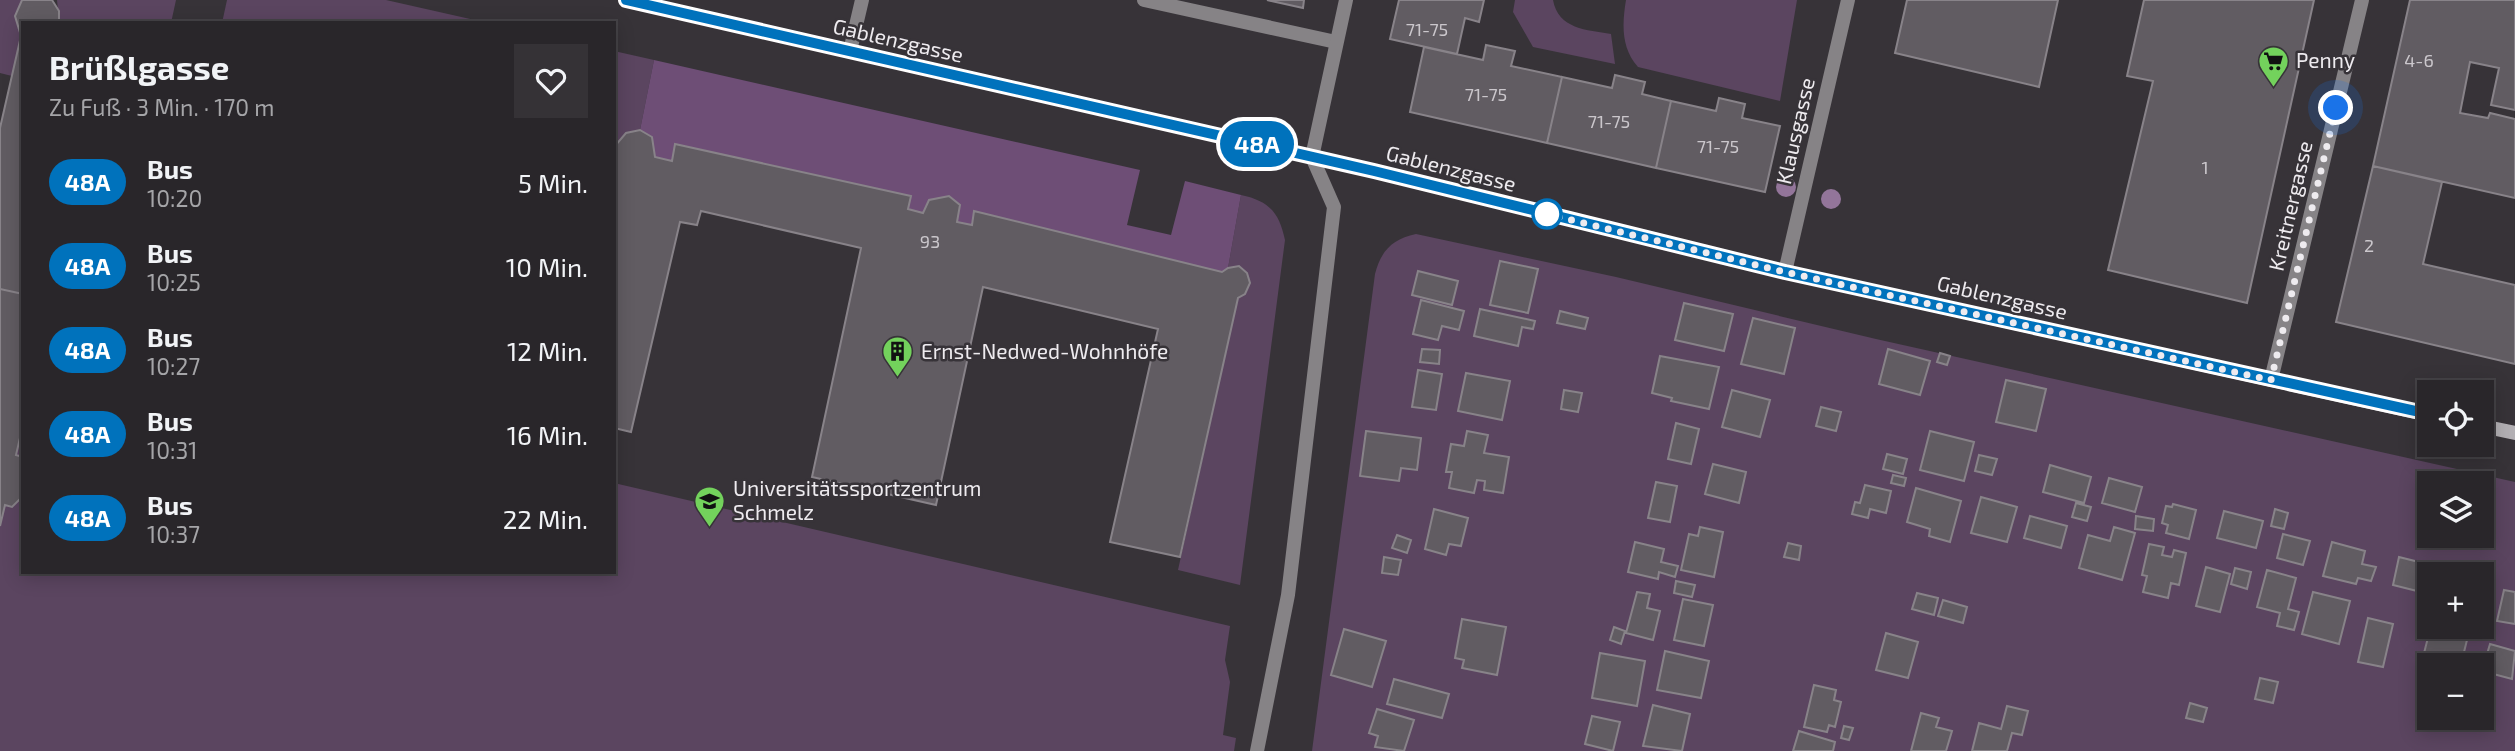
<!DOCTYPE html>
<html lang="de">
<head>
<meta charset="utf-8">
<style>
	:root { --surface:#29262a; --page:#353236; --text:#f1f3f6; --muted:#a5a5a8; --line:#454347 }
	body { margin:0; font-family:"Exo 2",sans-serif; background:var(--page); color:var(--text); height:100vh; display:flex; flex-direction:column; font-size:26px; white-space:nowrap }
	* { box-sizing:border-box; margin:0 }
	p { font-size:23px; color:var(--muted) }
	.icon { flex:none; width:38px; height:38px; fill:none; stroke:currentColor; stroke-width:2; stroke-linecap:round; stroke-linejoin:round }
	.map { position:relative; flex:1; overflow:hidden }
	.sheet { position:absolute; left:21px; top:21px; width:595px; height:553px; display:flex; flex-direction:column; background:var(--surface); border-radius:0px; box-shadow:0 4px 18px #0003,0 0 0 2px var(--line) }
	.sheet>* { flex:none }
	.badge { padding:0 14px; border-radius:23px; font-size:24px; line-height:46px }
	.controls { position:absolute; left:2417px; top:380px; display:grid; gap:14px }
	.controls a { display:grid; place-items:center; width:77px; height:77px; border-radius:0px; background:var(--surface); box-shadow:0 4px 18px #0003,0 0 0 2px var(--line); font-size:35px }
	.you { position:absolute; width:35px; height:35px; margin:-18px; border:5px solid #fff; border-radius:50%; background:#1a73e8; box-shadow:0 0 0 10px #1a73e833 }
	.map>.badge { position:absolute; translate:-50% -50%; box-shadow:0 0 0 4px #fff }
	.round { display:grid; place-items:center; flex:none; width:74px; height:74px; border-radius:0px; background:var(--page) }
	.summary { display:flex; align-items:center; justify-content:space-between; height:119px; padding:0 28px }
	h1 { font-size:33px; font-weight:700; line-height:52px }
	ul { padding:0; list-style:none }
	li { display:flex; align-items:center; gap:21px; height:84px; padding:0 28px }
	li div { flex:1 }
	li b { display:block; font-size:26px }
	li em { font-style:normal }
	li .badge { min-width:77px; font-weight:700; text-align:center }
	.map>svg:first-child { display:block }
</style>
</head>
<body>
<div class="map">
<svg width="2515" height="751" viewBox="0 0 2515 751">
	<rect width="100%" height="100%" fill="#373338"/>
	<path fill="#5b4560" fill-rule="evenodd" d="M0 0H22L15 15 21 36 12 76 0 73Z
		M57 0H176L171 23H70L59 20Z
		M227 0H386L488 23H222Z
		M1515 0H1553C1558 29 1587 30 1611 34L1615 64 1533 47 1513 12Z
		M1626 0H1797L1780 101 1638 67C1621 48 1622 24 1626 0Z
		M614 51 654 60 640 130 626 133 616 148Z
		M1241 195C1269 201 1279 212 1285 240L1240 585 1178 570 1238 298 1250 283 1247 273 1239 266 1228 268Z
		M1416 234 1616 277 1876 339 2515 482V751H1312L1375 274C1381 251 1392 239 1416 234ZM2429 483H2482V536H2429ZM2429 574H2482V626H2429ZM2429 665H2482V718H2429Z
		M0 289 23 294V572H614V483L1230 626 1225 660 1230 682 1223 735 1236 738 1234 751H0Z"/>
	<path fill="#6e4e76" d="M654 60 1140 170 1127 225 1171 235 1185 181 1241 195 1228 268 1222 272 974 212 972 225 957 222 960 205 949 196 929 200 923 213 908 209 911 196 675 144 672 161 655 157 652 138 640 130Z"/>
	<path fill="#615c62" stroke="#888389" stroke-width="2" d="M22 0H52L59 11V20L70 23H23V294L0 289V128L21 36 15 16Z
		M1267 0H1304L1303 8Z
		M1399 0H1484L1479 22 1465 18 1457 54 1390 39Z
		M1907 0H2058L2039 87 1895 53Z
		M2144 0H2314L2247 303 2108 270 2153 81 2127 76Z
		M2410 0H2515V110L2491 105 2499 68 2470 62 2460 113 2488 118 2490 113 2515 119V198L2373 166Z
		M1486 45 1515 51 1511 66 1562 77 1547 143 1410 112 1424 47 1483 60Z
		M1615 75 1645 82 1642 94 1671 101 1656 168 1547 143 1562 77 1612 88Z
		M1719 98 1745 104 1742 118 1780 126 1765 192 1656 168 1671 101 1716 111Z
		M640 130 652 137 655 157 672 161 675 144 911 196 908 209 923 213 929 200 949 196 960 205 957 222 972 225 974 211 1222 272 1228 268 1239 266 1247 273 1250 283 1245 294 1238 298 1180 557 1110 542 1158 329 983 287 936 505 812 477 861 248 701 211 697 225 680 222 631 432 614 428V147L626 133Z
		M2373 166 2442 182 2423 264 2515 285V364L2336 322Z
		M1500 261 1538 269 1528 313 1490 305Z
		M1418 271 1458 281 1452 305 1412 295Z
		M0 289 23 294V425L16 455 23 457V496L12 507 5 505 0 526Z
		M1421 300 1464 311 1459 330 1442 326 1438 340 1413 334Z
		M1684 303 1733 314 1724 351 1675 340Z
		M1480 309 1535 321 1533 329 1522 327 1518 346 1474 336Z
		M1560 311 1588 318 1585 329 1557 323Z
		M1753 318 1795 328 1784 374 1741 364Z
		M1422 349 1440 350 1439 364 1420 362Z
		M1888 349 1930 361 1920 395 1879 384Z
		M1940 353 1950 356 1947 365 1937 362Z
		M1660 356 1719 367 1709 409 1671 401 1672 398 1652 393Z
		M1418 370 1442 374 1436 410 1412 407Z
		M1466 373 1510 381 1502 420 1458 411Z
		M2006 380 2046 389 2036 431 1996 422Z
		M1564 390 1582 393 1578 412 1561 409Z
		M1732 390 1770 400 1760 437 1722 427Z
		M1821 407 1841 412 1836 431 1816 426Z
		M1676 423 1699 429 1691 464 1668 459Z
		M1366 431 1421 438 1417 470 1401 468 1399 481 1360 476Z
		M1467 431 1488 435 1484 453 1509 457 1503 493 1484 490 1485 481 1477 480 1474 493 1449 488 1452 472H1446L1451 444 1464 446Z
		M1930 431 1974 442 1964 481 1920 470Z
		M1887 454 1907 459 1903 474 1883 469Z
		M1979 455 1997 459 1992 475 1975 471Z
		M1713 464 1746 472 1739 503 1705 494Z
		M2050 465 2091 477 2084 503 2043 492Z
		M1893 475 1906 478 1904 486 1891 483Z
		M2109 478 2142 487 2135 512 2102 503Z
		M1656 482 1677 486 1670 522 1648 518Z
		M1865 485 1891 491 1886 513 1870 509 1868 518 1852 514 1855 502 1860 503Z
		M1916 488 1961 501 1950 542 1929 536 1930 529 1907 522Z
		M1981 497 2017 507 2007 542 1971 533Z
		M2076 503 2091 507 2087 521 2072 517Z
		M2173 504 2196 510 2189 539 2166 533 2168 525 2162 523 2166 506 2172 507Z
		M1434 509 1468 518 1461 546 1449 544 1446 555 1425 549Z
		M2275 509 2288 513 2284 529 2271 526Z
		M2224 511 2263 521 2256 548 2217 538Z
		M2030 516 2067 526 2061 548 2024 538Z
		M2136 516 2154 519 2153 531 2135 529Z
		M1700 527 1723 532 1714 577 1681 570 1689 534 1698 536Z
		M2114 527 2135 533 2122 580 2079 568 2088 535 2110 541Z
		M2283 534 2310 541 2303 565 2277 558Z
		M1397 535 1411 540 1407 553 1392 548Z
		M1635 542 1664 549 1661 562 1678 566 1675 577 1659 572 1658 579 1628 572Z
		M2332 542 2365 551 2362 564 2376 567 2371 581 2358 578 2356 584 2323 576Z
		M1788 543 1801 546 1799 560 1784 557Z
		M2149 544 2164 547 2162 555 2172 557 2174 550 2186 553 2179 585 2171 583 2168 598 2143 592 2147 576 2142 575Z
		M1384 557 1401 560 1398 575 1382 573Z
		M2399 557 2427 564 2421 592 2393 585Z
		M2206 567 2230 574 2220 612 2196 606Z
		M2235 568 2251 572 2247 589 2231 584Z
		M2267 570 2296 578 2288 609 2299 612 2294 630 2277 626 2280 613 2257 607Z
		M1676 581 1695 585 1692 597 1674 593Z
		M2504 590 2515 592V624L2497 621Z
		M1637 592 1650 594 1647 608 1660 611 1653 640 1626 633Z
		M2313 592 2350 601 2339 644 2302 634Z
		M1917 593 1938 598 1934 615 1912 609Z
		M1683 599 1713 605 1704 646 1674 640Z
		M1943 600 1967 607 1963 623 1938 616Z
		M2368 618 2393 624 2383 667 2358 662Z
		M1462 619 1506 627 1497 675 1462 668 1464 660 1455 658Z
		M2431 626H2455L2469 632 2461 664 2424 653Z
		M1614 627 1625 631 1621 644 1610 640Z
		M1344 629 1386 641 1372 687 1331 675Z
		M1886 633 1918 642 1908 678 1876 670Z
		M2490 644 2515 651 2512 679 2482 671Z
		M1665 651 1709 661 1701 698 1657 690Z
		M1600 653 1645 661 1637 706 1592 698Z
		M2260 678 2278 682 2273 703 2255 699Z
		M1394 679 1449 694 1442 718 1387 704Z
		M1814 685 1836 690 1834 700 1841 702 1835 727 1829 725 1827 732 1804 727Z
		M2190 703 2207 708 2203 722 2186 718Z
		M1653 705 1690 714 1682 751 1643 746Z
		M2007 706 2028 711 2022 735 2012 733 2007 751H1972L1979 723 2001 729Z
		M1377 709 1414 720 1404 751 1375 747 1378 736 1369 733Z
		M1921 713 1939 718 1936 727 1952 731 1946 751H1911Z
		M1592 716 1620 722 1613 751 1585 744Z
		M1844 726 1853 728 1849 740 1841 738Z
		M1799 731 1835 742 1833 751H1793Z"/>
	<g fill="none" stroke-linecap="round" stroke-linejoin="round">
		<path stroke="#868386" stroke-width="14" d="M1144 0 1336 42
			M1257 751 1288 595 1334 207 1312 157"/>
		<path stroke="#868386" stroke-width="14" d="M850 51 862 0
			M1312 157 1346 0
			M1785 272 1848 0
			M2271 380 2362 0"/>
		<path stroke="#b3b0b4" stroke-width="14" d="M627 0 1374 171 1785 272 2429 415
			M2482 426 2515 433"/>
	</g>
	<g fill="#93759a">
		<circle cx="1786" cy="187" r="10"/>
		<circle cx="1831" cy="199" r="10"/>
	</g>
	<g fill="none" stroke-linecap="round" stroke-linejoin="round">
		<defs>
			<path id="line" d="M626 0 1374 171 1785 272 2429 414"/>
		</defs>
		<use href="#line" stroke="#fff" stroke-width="16"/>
		<use href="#line" stroke="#0072bc" stroke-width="10"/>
		<path stroke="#eeebef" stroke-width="7" stroke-dasharray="0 12.6" d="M1547 214 1785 272 2271 380 2336 108"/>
	</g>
	<defs>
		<symbol id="supermarket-pin" viewBox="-11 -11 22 30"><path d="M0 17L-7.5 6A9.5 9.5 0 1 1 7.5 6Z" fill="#73d25c" stroke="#373338"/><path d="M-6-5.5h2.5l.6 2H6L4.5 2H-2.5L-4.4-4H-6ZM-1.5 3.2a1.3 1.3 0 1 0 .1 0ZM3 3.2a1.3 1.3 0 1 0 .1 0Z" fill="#111"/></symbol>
		<symbol id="building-pin" viewBox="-11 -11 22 30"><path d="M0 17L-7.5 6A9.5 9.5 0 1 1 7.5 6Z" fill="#73d25c" stroke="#373338"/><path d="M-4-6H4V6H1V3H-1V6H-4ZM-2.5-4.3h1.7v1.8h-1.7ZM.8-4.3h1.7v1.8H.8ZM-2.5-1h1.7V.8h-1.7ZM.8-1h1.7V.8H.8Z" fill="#111"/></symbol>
		<symbol id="university-pin" viewBox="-11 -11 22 30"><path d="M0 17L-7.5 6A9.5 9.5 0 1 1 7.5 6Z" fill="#73d25c" stroke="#373338"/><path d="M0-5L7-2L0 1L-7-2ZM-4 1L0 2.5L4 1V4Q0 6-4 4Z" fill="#111"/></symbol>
	</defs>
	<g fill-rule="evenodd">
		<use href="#supermarket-pin" x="2256" y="44" width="35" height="47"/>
		<use href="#building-pin" x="880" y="334" width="35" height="47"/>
		<use href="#university-pin" x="692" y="484" width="35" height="47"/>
	</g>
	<circle fill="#fff" stroke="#0072bc" stroke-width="3.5" cx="1547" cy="214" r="14"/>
	<g text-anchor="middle" stroke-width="5" stroke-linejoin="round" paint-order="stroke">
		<g font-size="18" fill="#cbc7cc">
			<text x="1427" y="36">71-75</text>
			<text x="2419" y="67">4-6</text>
			<text x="1486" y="101">71-75</text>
			<text x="1609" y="128">71-75</text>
			<text x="1718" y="153">71-75</text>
			<text x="2205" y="174">1</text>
			<text x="930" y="248">93</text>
			<text x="2369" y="252">2</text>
		</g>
		<g font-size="21" fill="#eeebef" stroke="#373338">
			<text transform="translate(898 41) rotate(13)" y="7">Gablenzgasse</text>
			<text transform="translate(1796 131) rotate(-77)" y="7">Klausgasse</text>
			<text transform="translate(1451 169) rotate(14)" y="7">Gablenzgasse</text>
			<text transform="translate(2291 206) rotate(-77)" y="7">Kreitnergasse</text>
			<text transform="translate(2002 298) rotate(13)" y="7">Gablenzgasse</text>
		</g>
		<g font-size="21" fill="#eeebef" stroke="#373338" text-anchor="start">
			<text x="2296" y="68">Penny</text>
			<text x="921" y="359">Ernst-Nedwed-Wohnhöfe</text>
			<text x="733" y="496">Universitätssportzentrum<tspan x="733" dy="24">Schmelz</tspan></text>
		</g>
	</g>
</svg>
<div class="controls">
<a><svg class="icon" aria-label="locate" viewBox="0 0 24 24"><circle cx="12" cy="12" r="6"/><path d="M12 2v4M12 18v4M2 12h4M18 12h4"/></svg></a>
<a><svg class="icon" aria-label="layers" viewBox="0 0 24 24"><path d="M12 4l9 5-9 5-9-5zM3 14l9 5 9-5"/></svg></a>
<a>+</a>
<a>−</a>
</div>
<div class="you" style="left:2336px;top:108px"></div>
<b class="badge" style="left:1257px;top:144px;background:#0072bc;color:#fff">48A</b>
<section class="sheet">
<div class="summary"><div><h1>Brüßlgasse</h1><p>Zu Fuß · 3 Min. · 170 m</p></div><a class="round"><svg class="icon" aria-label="heart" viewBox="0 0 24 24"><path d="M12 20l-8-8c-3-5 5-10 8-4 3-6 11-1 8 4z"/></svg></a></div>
<ul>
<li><span class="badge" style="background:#0072bc;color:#fff">48A</span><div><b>Bus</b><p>10:20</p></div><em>5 Min.</em></li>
<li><span class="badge" style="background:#0072bc;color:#fff">48A</span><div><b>Bus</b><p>10:25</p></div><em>10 Min.</em></li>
<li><span class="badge" style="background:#0072bc;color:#fff">48A</span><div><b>Bus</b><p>10:27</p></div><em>12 Min.</em></li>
<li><span class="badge" style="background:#0072bc;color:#fff">48A</span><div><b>Bus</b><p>10:31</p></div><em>16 Min.</em></li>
<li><span class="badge" style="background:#0072bc;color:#fff">48A</span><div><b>Bus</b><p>10:37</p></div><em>22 Min.</em></li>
</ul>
</section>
</div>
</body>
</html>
